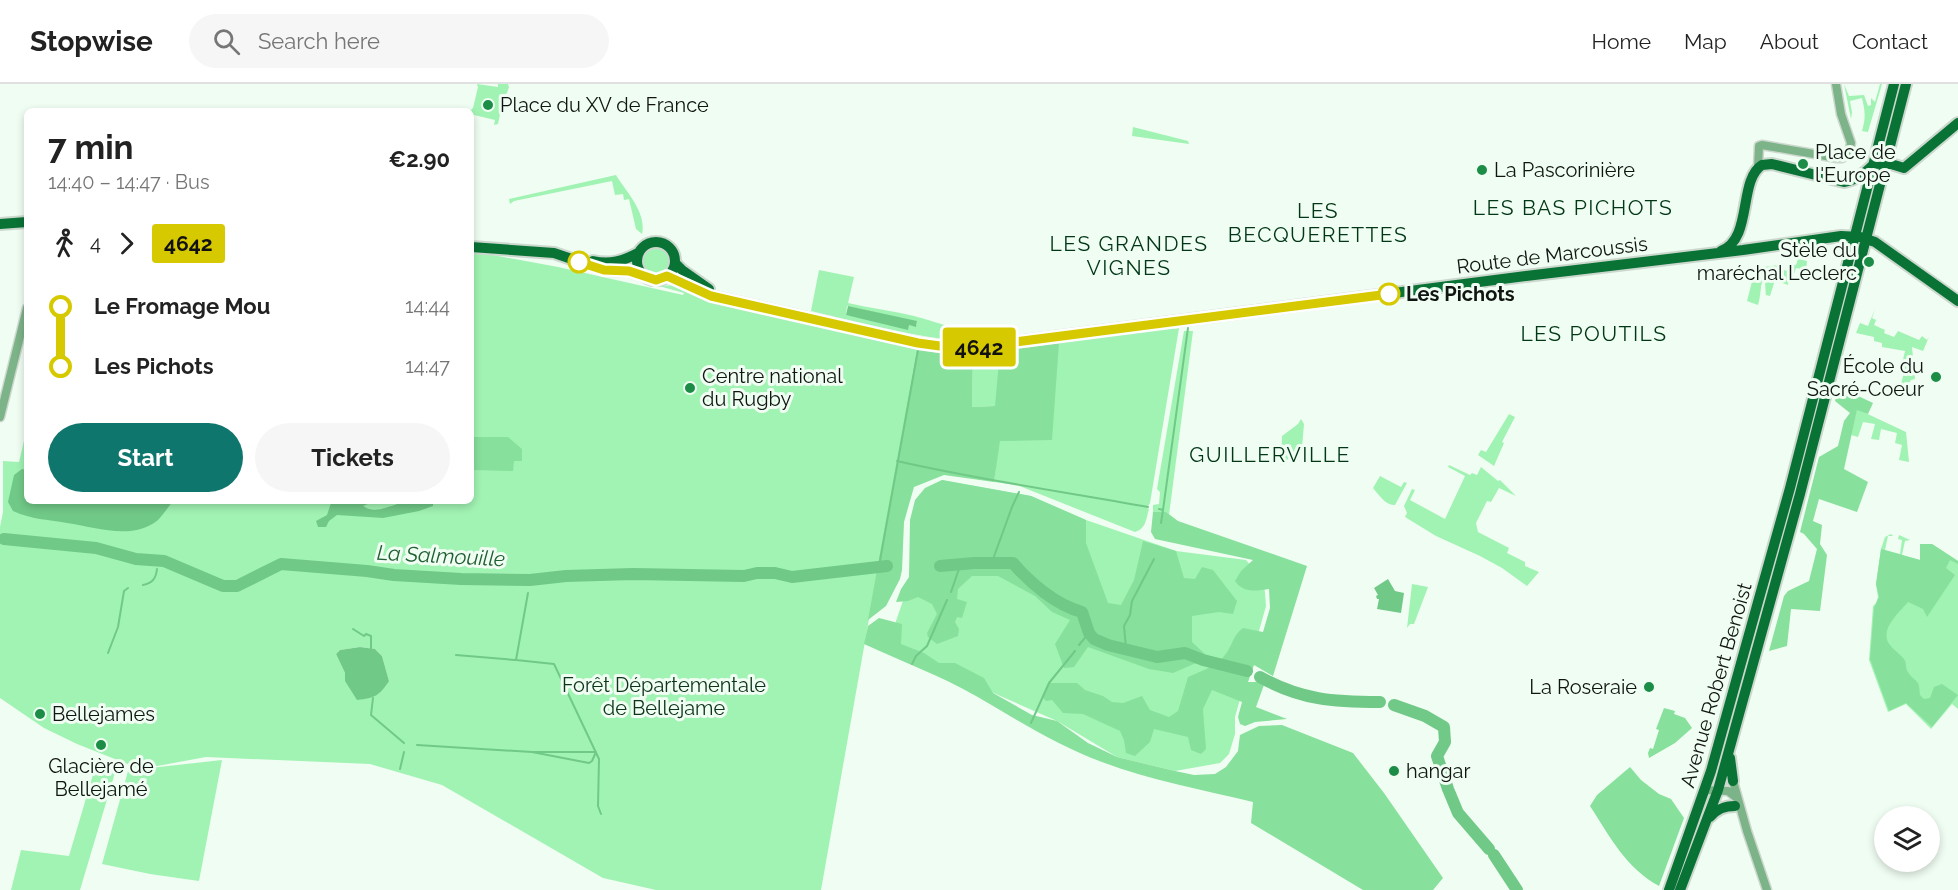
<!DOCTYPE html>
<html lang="en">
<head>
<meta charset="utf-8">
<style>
	:root { --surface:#fff; --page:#f6f6f6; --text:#222; --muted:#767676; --line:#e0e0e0; --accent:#0f766e }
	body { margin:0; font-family:Raleway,sans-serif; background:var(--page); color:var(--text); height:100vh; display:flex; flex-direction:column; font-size:22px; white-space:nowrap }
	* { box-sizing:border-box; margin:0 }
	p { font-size:20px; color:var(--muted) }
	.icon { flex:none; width:33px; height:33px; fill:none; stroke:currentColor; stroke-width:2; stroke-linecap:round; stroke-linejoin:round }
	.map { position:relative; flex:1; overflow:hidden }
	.drawer { position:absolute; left:24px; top:24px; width:450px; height:396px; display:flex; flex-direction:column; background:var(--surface); border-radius:9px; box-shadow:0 3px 9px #0003 }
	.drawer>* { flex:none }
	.badge { padding:0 12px; border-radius:4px; font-size:21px; line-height:39px }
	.tools { position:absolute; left:1874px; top:722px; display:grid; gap:12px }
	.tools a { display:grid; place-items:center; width:66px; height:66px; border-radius:50%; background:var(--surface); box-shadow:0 3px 9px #0003; font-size:30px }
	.map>.badge { position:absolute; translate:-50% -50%; box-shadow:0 0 0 3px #fff }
	.legs { display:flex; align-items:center; gap:9px; height:66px; padding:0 24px; font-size:20px }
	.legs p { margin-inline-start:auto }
	.overview { display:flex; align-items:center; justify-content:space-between; height:102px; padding:0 24px }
	h1 { font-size:33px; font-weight:700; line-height:45px }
	.button { display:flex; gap:12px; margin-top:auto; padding:12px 24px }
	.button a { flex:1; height:69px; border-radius:36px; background:var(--accent); color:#fff; font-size:24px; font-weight:700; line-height:69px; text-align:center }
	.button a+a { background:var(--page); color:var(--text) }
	ul { padding:0 24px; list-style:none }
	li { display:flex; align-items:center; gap:21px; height:60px; font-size:22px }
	li i { display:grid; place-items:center; width:9px; height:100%; margin:0 8px; background:currentColor }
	li i::after { content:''; width:15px; height:15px; margin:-8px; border:4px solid; border-radius:50%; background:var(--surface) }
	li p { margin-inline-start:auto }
	li:first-child i { background:linear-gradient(#0000 50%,currentColor 0) }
	li:last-child i { background:linear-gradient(currentColor 50%,#0000 0) }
	header { display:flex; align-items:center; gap:36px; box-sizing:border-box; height:84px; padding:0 30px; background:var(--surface); border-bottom:2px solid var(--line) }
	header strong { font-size:28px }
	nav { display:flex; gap:33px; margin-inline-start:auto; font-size:21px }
	.search { width:420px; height:54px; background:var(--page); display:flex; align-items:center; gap:15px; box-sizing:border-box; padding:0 21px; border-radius:33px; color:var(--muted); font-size:22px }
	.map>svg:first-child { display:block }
</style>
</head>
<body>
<header>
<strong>Stopwise</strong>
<div class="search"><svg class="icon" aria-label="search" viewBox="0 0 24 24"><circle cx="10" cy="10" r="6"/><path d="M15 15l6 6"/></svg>Search here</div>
<nav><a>Home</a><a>Map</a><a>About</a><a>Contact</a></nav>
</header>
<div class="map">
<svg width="1958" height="806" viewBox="0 0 1958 806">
	<rect width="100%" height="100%" fill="#f0fdf2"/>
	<path fill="#a1f3b3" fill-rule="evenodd" d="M477 0 498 3V0H508L509 3 507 9 504 11 498 40 494 41 495 36 474 31 472 35 471 34 470 27 473 24 478 3Z
		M1844 0 1849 12 1864 11 1868 22 1871 21V14L1875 18 1880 0H1882L1865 58 1868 48 1862 47C1866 33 1865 27 1862 14L1850 17 1852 28 1851 35Z
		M1133 43 1188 57 1189 60 1132 52Z
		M616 91C626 108 647 128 642 150L636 145 629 115 624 116 623 110 615 111 612 97 514 117 510 120 509 115Z
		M640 176a16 16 0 1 1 32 0a16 16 0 1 1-32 0Z
		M471 167 558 183 683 211 684 209 659 202 677 201 917 262 1174 242V245L1179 244 1150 419 1147 424 1149 425C1146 435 1146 445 1135 448L1017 401 994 398 999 357 995 322 972 323 973 269 917 264 821 806H656L603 794 442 701 370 680 206 673 141 685 222 676 199 797 150 790 102 780 128 687 140 685 77 660 44 644 0 614V443L3 428V377L19 378 27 344V417H471ZM360 563 375 565 382 572 389 597H345V589L336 570 340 566Z
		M1798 175 1807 177 1806 186 1796 184 1794 190 1789 189 1788 201 1775 196 1770 212 1766 211V214L1765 197 1773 192H1781L1783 186 1789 187 1788 180 1796 181Z
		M1779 181V186C1755 195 1764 201 1758 221L1747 217 1755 186 1764 187V183Z
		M819 186 854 193 848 219C870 224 893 227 914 232 938 238 949 245 975 245L976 254C958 265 838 233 811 227ZM847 222 917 238 916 242 846 231Z
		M1875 225 1872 234 1876 236 1874 241 1885 246 1884 249 1894 253 1898 247 1919 256 1922 252 1927 256 1929 253 1923 267 1912 263 1915 295 1911 296 1901 313 1893 310 1895 307H1899L1905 285 1901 284 1905 267 1882 263V259L1874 257V253L1856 249 1860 239 1868 242Z
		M1184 247H1193L1169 431 1166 428H1153V421L1159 420 1160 408 1157 405Z
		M1857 325 1906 348 1909 378 1899 376 1902 361 1895 359 1897 349 1881 345 1879 356 1871 355 1875 340 1863 338 1858 353 1851 351Z
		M1509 330 1515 333 1502 358 1504 359 1494 382 1478 371 1481 366 1486 368Z
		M1301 335 1304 340 1302 363 1281 381 1282 352 1298 340Z
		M1449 381 1470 391 1472 389 1477 391 1481 383 1498 397 1500 396 1516 412 1499 404 1491 418 1487 417 1476 439 1478 448 1509 464 1507 469 1525 478V482L1539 488 1527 502 1502 484 1480 472 1436 452 1405 433 1407 429 1404 422 1412 405 1415 406 1410 416 1445 435 1465 392 1448 383Z
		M1380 392 1401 403 1404 398 1407 399 1395 421C1386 422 1379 411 1373 404Z
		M942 396 1031 412 1086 436 1176 467 1246 476 1264 497 1266 522 1235 633V650L1229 670 1220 679 1175 687 1117 673 1057 637 891 564 896 537 913 488 919 411Z
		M1891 450 1893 452H1888L1885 466 1900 470 1902 456 1898 455 1899 451 1910 456 1905 457 1902 471 1920 476V460H1932L1958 477V625L1952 620 1931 645 1906 620 1888 628 1869 576 1873 522 1876 519 1878 513 1876 500 1881 465 1885 453Z
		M1412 500 1428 503 1414 540H1410L1407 544Z
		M97 677 117 682 80 806H11L21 766 69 772Z"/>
	<path fill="#87e09c" d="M1059 259 1052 356 1000 357 994 398 944 391 914 403 904 438 902 486 900 495 886 522 868 536 917 264 973 269 972 323 995 322 1000 266Z
		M1839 303 1873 319 1868 330 1857 326 1844 385 1868 398 1857 428 1819 415 1813 437 1822 441 1820 460 1827 471 1820 527 1791 525 1787 562 1769 567 1784 512 1788 507 1809 497 1817 465 1804 450 1800 448 1819 373 1838 362 1844 337 1850 329 1835 317Z
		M471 353H508L522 365V377H514L513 387 471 386Z
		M942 396 1031 412 1086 436V459L1108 519 1121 521 1134 496 1143 457 1176 467 1184 494 1195 495 1202 483 1213 486 1237 517 1233 530 1219 528 1192 532V558L1207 572 1203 576 1173 589 1149 585 1088 563 1074 583 1064 584 1055 560 1070 536 1052 528 1035 512 998 492H972L958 505 957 515 967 518 962 534 957 533 955 538 959 545 958 552 937 560 928 553 927 549 937 530 932 520 918 513 908 517 896 518 901 505 909 493 910 436 915 416 925 404Z
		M1153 428H1166L1178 437 1307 482 1273 592 1254 581 1248 598H1265L1256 623 1287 635 1255 638 1245 642 1240 640 1238 633 1242 618 1212 606 1203 625 1206 665 1201 670 1191 666 1188 653 1154 645 1150 658 1135 672 1126 669 1124 656 1120 647 1083 630 1063 629 1052 616 1046 617 1043 614 1049 599H1077L1085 606 1103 612 1112 618 1123 619 1142 612 1150 626 1169 633 1178 627 1188 593C1200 588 1218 581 1225 571 1233 561 1232 552 1243 544L1263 548 1270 524 1269 505C1256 507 1243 509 1235 497L1241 487 1253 476 1155 455 1151 448Z
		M1920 460H1932L1958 477V480L1950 476 1946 484 1955 491 1927 533 1923 525 1908 518C1901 527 1881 543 1888 558 1891 564 1899 569 1904 575 1907 579 1905 584 1908 588 1917 601 1919 593 1920 611L1924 615 1930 614 1934 603 1942 600 1958 611 1932 643 1906 619 1889 627 1870 575 1874 524 1879 513 1876 500 1881 465 1920 476Z
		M879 534 902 540 901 560 924 569 939 579H955L984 594 993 609 1032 631 1057 637 1088 659 1117 673 1175 687 1194 691 1215 690 1226 683 1238 667 1240 651 1259 642 1282 641 1353 669 1384 709 1443 794 1433 806H1363L1251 739 1253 718C1203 706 1150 696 1102 678 1058 662 1017 636 976 612 941 592 901 577 864 560L868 542Z
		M1664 624 1675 627 1674 630 1685 634 1692 644 1675 659 1649 674 1648 669 1650 664 1653 665 1659 646 1656 645Z
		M1630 683 1641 696 1659 710 1671 715 1684 734 1659 802C1626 784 1610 753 1590 722L1597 711Z"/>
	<path fill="#71c987" d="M848 222 917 237 916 243 909 241 908 246 846 231Z
		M22 385 27 386V400L24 404 27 417 106 419 173 417C168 423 164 430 158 436 133 457 95 443 67 439 46 435 33 436 13 427L8 418 14 391Z
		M353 417H375L363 422C377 432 393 419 409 417 416 416 425 417 433 417V422L419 427 383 434 337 431 329 437 326 443H318L316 437 327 431 331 419Z
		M1388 495 1395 507 1404 509 1401 529 1377 525 1379 515H1377L1376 512 1378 511 1374 504Z
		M360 563 375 565 382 572 389 597C379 612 375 614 357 616L345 597V589L336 570 340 566Z"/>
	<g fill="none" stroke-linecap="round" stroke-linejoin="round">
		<path stroke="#71c987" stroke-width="2" d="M897 377C980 396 1065 408 1148 423
			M1159 425 1163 426 1188 244
			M1161 439 1163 426
			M159 478V476
			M992 478 1012 423 1019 408
			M879 482 918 266
			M530 496 531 498
			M143 501C153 499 156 494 157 485
			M951 508 961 479
			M528 509 516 576 554 580 599 675 598 722 601 730
			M353 545 364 552 366 550 371 552V565
			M1079 561 1089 549
			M1126 564 1124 542 1130 531 1132 517 1154 475
			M108 569 118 543 124 507 128 504
			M456 571 515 576
			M912 580 916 572 927 562 947 516
			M373 614 371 631 404 659
			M1031 639 1049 599 1075 567
			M417 661 532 668 589 679 592 677 596 668H532
			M400 685 404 668"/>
		<path stroke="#71c987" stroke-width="12" d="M4 455 96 464 136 475 164 477 223 502H237L281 480 367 487 394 491 461 495 530 496 566 492 633 490 744 492 757 489H775L792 493 887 482
			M940 482 974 479H1013C1030 499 1056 521 1082 528L1089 549 1094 555 1108 561 1157 573 1185 569 1203 576 1247 587
			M1260 593C1301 616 1334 618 1380 618
			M1394 621 1425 632 1444 643 1445 658 1437 672 1448 705 1458 729 1489 765
			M1494 771 1517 806"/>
		<defs>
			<path id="minor" d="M1758 84 1759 62 1762 61 1837 74H1842L1849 69 1851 59 1841 30 1836 0
				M0 333 27 224
				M1733 697 1747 747 1767 806
				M1704 706 1728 707 1737 714"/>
			<path id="major" d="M1879 80H1891L1904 84 1958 39
				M0 140 27 138
				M637 177a19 19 0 1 1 38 0a19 19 0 1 1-38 0Z
				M471 163 554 169 604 186 629 187 644 192
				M1721 167C1753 155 1738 96 1762 81L1772 80 1844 98C1856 96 1864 90 1873 81
				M593 177C610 181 623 177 638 169
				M675 179 682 186 709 205
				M667 192 711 212 918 259 947 263 984 262 1526 192 1743 166 1841 152 1860 153 1875 158 1958 217
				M1730 674 1733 697
				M1710 733C1717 725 1724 722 1735 722
				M1669 806 1711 687 1758 518 1790 404 1894 0
				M1680 806 1718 706 1800 410 1906 0"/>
		</defs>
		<use href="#minor" stroke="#ccd8ce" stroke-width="11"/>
		<use href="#major" stroke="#ccd8ce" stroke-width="14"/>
		<use href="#minor" stroke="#7db388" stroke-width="8"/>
		<use href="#major" stroke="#097235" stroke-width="10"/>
	</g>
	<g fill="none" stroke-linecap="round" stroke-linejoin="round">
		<defs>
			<path id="line-1" d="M579 178 604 186 629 187 656 196 667 192 711 212 918 259 947 263 984 262 1389 210"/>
		</defs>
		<use href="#line-1" stroke="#fff" stroke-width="14"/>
		<use href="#line-1" stroke="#d6c900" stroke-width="9"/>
	</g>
	<g fill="#1c8d46" stroke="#f0fdf2" stroke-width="2">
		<circle cx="488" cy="21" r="6"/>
		<circle cx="1803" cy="80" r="6"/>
		<circle cx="1482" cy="86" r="6"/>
		<circle cx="1869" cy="178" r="6"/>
		<circle cx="1936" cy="293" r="6"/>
		<circle cx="690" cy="304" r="6"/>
		<circle cx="1649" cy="603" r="6"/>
		<circle cx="40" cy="630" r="6"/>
		<circle cx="101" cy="661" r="6"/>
		<circle cx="1394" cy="687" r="6"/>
	</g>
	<g fill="#fff" stroke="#d6c900" stroke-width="3">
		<circle cx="579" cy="178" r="10"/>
		<circle cx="1389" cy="210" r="10"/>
	</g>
	<g text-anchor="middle" stroke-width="6" stroke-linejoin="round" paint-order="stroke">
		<g font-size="20" fill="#101511" stroke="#f0fdf2" text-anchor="start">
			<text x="500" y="28">Place du XV de France</text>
			<text x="1815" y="75">Place de<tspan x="1815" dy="23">l'Europe</tspan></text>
			<text x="1494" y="93">La Pascorinière</text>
			<text x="1857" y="173" text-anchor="end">Stèle du<tspan x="1857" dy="23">maréchal Leclerc</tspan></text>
			<text x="1924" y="289" text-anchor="end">École du<tspan x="1924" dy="23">Sacré-Coeur</tspan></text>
			<text x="702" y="299">Centre national<tspan x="702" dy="23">du Rugby</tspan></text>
			<text x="1637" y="610" text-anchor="end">La Roseraie</text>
			<text x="52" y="637">Bellejames</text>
			<text x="101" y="689" text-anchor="middle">Glacière de<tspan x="101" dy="23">Bellejamé</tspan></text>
			<text x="1406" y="694">hangar</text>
		</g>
		<g font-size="20" fill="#101511" stroke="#f0fdf2">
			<text transform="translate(1552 171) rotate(-7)" y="7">Route de Marcoussis</text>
			<text transform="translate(1716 601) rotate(-74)" y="7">Avenue Robert Benoist</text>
		</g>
		<g font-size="20" font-weight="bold" fill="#101511" stroke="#f0fdf2" text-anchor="start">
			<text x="1406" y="217">Les Pichots</text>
		</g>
		<g font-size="20" fill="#0d3319" stroke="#f0fdf2">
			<text x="664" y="608">Forêt Départementale<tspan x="664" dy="23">de Bellejame</tspan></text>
		</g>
		<g font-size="21" letter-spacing="1.5" fill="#013716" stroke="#f0fdf2">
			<text x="1573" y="131">LES BAS PICHOTS</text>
			<text x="1318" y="134">LES<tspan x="1318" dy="24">BECQUERETTES</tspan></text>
			<text x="1129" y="167">LES GRANDES<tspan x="1129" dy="24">VIGNES</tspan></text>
			<text x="1594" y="257">LES POUTILS</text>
			<text x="1270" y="378">GUILLERVILLE</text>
		</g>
		<g font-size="21" font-style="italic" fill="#205e33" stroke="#f0fdf2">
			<text transform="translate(441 472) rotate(3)" y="7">La Salmouille</text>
		</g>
	</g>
</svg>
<div class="tools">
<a><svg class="icon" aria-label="layers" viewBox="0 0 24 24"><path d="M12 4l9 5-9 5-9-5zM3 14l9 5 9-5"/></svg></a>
</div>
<b class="badge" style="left:979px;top:263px;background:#d6c900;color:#111">4642</b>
<section class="drawer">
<div class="overview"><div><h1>7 min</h1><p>14:40 – 14:47 · Bus</p></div><b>€2.90</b></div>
<div class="legs"><svg class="icon" aria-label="walk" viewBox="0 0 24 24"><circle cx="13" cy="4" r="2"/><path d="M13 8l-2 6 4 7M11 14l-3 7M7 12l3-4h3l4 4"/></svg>4<svg class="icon" aria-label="forward" viewBox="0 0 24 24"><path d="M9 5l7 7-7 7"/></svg><b class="badge" style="background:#d6c900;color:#111">4642</b></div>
<ul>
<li><i style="color:#d6c900"></i><b>Le Fromage Mou</b><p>14:44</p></li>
<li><i style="color:#d6c900"></i><b>Les Pichots</b><p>14:47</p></li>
</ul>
<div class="button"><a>Start</a><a>Tickets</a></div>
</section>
</div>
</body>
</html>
